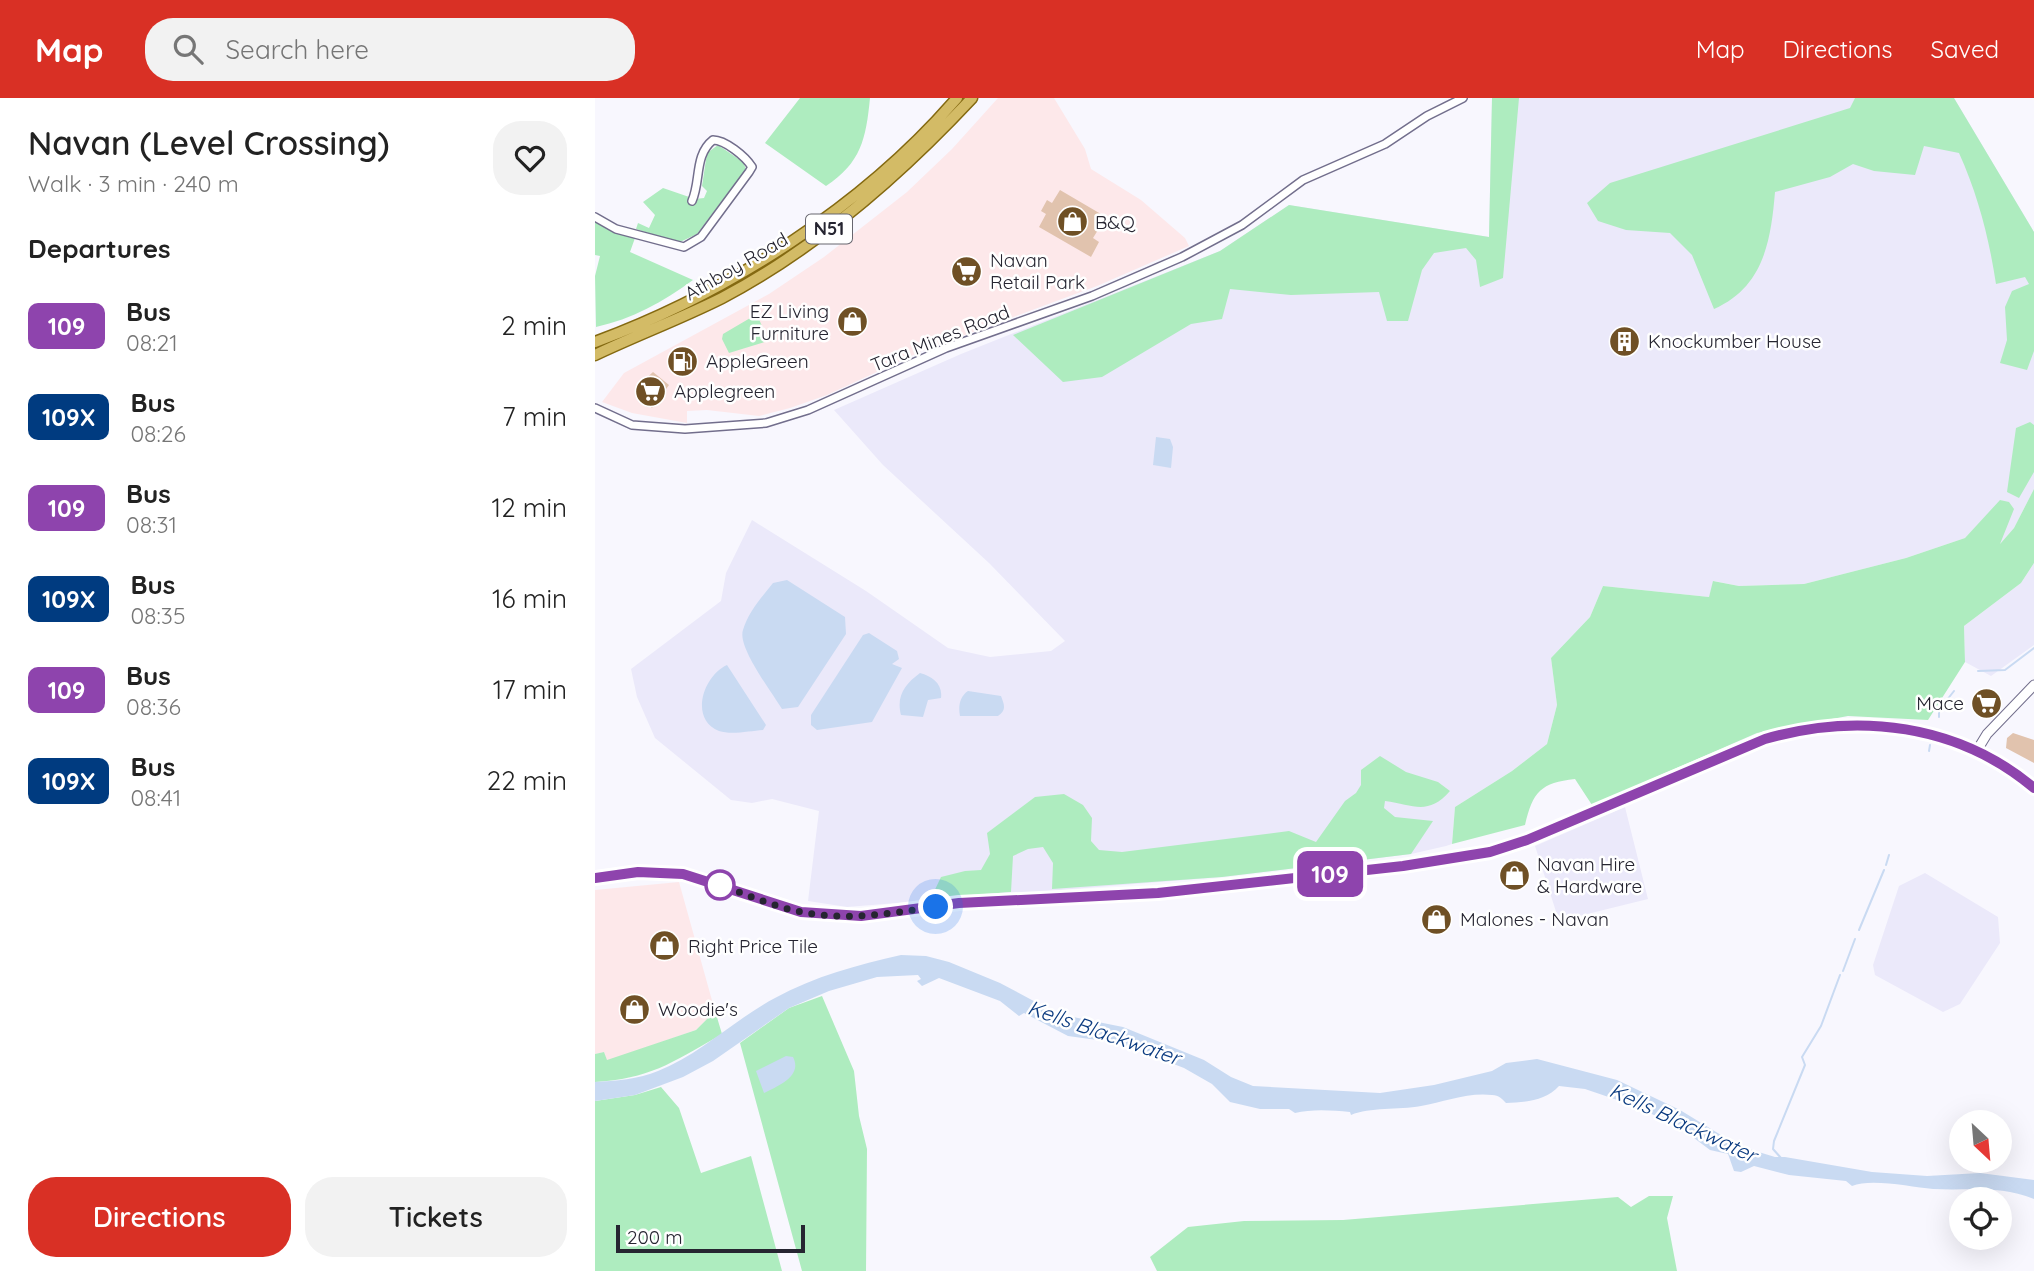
<!DOCTYPE html>
<html lang="en">
<head>
<meta charset="utf-8">
<style>
	:root { --surface:#fff; --page:#f2f2f2; --text:#222; --muted:#767676; --accent:#d93025 }
	body { margin:0; font-family:Quicksand,sans-serif; background:var(--page); color:var(--text); height:100vh; display:flex; flex-direction:column; font-size:26px; white-space:nowrap }
	* { box-sizing:border-box; margin:0 }
	p { font-size:23px; color:var(--muted) }
	.icon { flex:none; width:38px; height:38px; fill:none; stroke:currentColor; stroke-width:2; stroke-linecap:round; stroke-linejoin:round }
	.map { position:relative; flex:1; overflow:hidden }
	.panel { display:flex; flex-direction:column; background:var(--surface); width:595px }
	.panel>* { flex:none }
	.badge { padding:0 14px; border-radius:10px; font-size:24px; line-height:46px }
	.needle { width:46px; rotate:154deg }
	.fabs { position:absolute; left:1354px; top:1012px; display:grid; gap:14px }
	.fabs a { display:grid; place-items:center; width:63px; height:63px; border-radius:50%; background:var(--surface); box-shadow:0 7px 28px #0002; font-size:35px }
	.scale { position:absolute; left:21px; bottom:18px; width:189px; box-sizing:border-box; padding-left:7px; border:4px solid #262531; border-top:0; font-size:19px; line-height:24px; white-space:nowrap; color:#262531; -webkit-text-stroke:5px #fff; paint-order:stroke }
	.you { position:absolute; width:35px; height:35px; margin:-18px; border:5px solid #fff; border-radius:50%; background:#1a73e8; box-shadow:0 0 0 10px #1a73e833 }
	.map>.badge { position:absolute; translate:-50% -50%; box-shadow:0 0 0 4px #fff }
	h2 { padding:0 28px; font-size:26px; line-height:63px }
	.round { display:grid; place-items:center; flex:none; width:74px; height:74px; border-radius:28px; background:var(--page) }
	.headline { display:flex; align-items:center; justify-content:space-between; height:119px; padding:0 28px }
	h1 { font-size:33px; font-weight:600; line-height:52px }
	.button { display:flex; gap:14px; margin-top:auto; padding:14px 28px }
	.button a { flex:1; height:80px; border-radius:28px; background:var(--accent); color:#fff; font-size:28px; font-weight:600; line-height:80px; text-align:center }
	.button a+a { background:var(--page); color:var(--text) }
	ul { padding:0; list-style:none }
	li { display:flex; align-items:center; gap:21px; height:91px; padding:0 28px }
	li div { flex:1 }
	li b { display:block; font-size:26px }
	li em { font-style:normal }
	li .badge { min-width:77px; font-weight:700; text-align:center }
	header { display:flex; align-items:center; gap:42px; box-sizing:border-box; height:98px; padding:0 35px; background:var(--accent); color:#fff }
	header strong { font-size:33px }
	nav { display:flex; gap:38px; margin-inline-start:auto; font-size:24px }
	.search { width:490px; height:63px; background:var(--page); display:flex; align-items:center; gap:18px; box-sizing:border-box; padding:0 24px; border-radius:28px; color:var(--muted); font-size:26px }
	main { display:flex; flex:1; min-height:0 }
	.map>svg:first-child { display:block }
</style>
</head>
<body>
<header>
<strong>Map</strong>
<div class="search"><svg class="icon" aria-label="search" viewBox="0 0 24 24"><circle cx="10" cy="10" r="6"/><path d="M15 15l6 6"/></svg>Search here</div>
<nav><a>Map</a><a>Directions</a><a>Saved</a></nav>
</header>
<main>
<section class="panel">
<div class="headline"><div><h1>Navan (Level Crossing)</h1><p>Walk · 3 min · 240 m</p></div><a class="round"><svg class="icon" aria-label="heart" viewBox="0 0 24 24"><path d="M12 20l-8-8c-3-5 5-10 8-4 3-6 11-1 8 4z"/></svg></a></div>
<h2>Departures</h2>
<ul>
<li><span class="badge" style="background:#8e44ad;color:#fff">109</span><div><b>Bus</b><p>08:21</p></div><em>2 min</em></li>
<li><span class="badge" style="background:#003b80;color:#fff">109X</span><div><b>Bus</b><p>08:26</p></div><em>7 min</em></li>
<li><span class="badge" style="background:#8e44ad;color:#fff">109</span><div><b>Bus</b><p>08:31</p></div><em>12 min</em></li>
<li><span class="badge" style="background:#003b80;color:#fff">109X</span><div><b>Bus</b><p>08:35</p></div><em>16 min</em></li>
<li><span class="badge" style="background:#8e44ad;color:#fff">109</span><div><b>Bus</b><p>08:36</p></div><em>17 min</em></li>
<li><span class="badge" style="background:#003b80;color:#fff">109X</span><div><b>Bus</b><p>08:41</p></div><em>22 min</em></li>
</ul>
<div class="button"><a>Directions</a><a>Tickets</a></div>
</section>
<div class="map">
<svg width="1439" height="1173" viewBox="0 0 1439 1173">
	<rect width="100%" height="100%" fill="#f8f7fe"/>
	<path fill="#fde8ea" d="M403 0H459L490 51 496 71 546 102 590 140 594 148 502 188 327 253 232 297 195 310 164 318 112 312 92 313V325L37 315 7 304 29 275 174 196 229 159 312 94 357 51Z
		M84 784 118 906 113 911 114 919 101 932 12 963 9 954 0 956V792Z"/>
	<path fill="#ebe9fa" d="M897 0H1359L1439 134V391L1419 430 1403 448 1418 411 1406 402 1370 440 1311 460 1209 486 1144 488 1119 483 1114 499 1008 488 995 519 956 560 962 607 952 646 917 673 860 709 857 746 851 748 816 756 627 779 252 809 213 803 224 713 177 701 157 705 136 702 60 640 42 599 36 571 126 503 131 475 157 422 271 493 353 550 395 559 456 553 470 543 394 465 288 367 239 312 366 256 625 153 694 107 894 139Z
		M1439 465V547L1396 578 1370 564 1369 528 1426 485Z
		M1030 709 1053 801 964 823 940 748Z
		M1330 775 1403 819 1405 845 1365 906 1348 914 1280 877 1278 867 1304 788Z"/>
	<path fill="#aeecbf" d="M205 0H275C271 41 266 65 231 88L170 45Z
		M897 0H924L908 180 885 189 881 162 871 150 839 155 827 172 813 223H792L784 194 696 197 635 191 627 221 596 226 507 279 468 284 418 237 625 153 694 107 894 139Z
		M1260 0H1359L1439 134V253L1432 272 1405 265 1412 242 1410 209 1417 193 1434 186 1430 179 1401 186C1394 140 1383 97 1364 55L1329 48 1320 77 1279 73 1258 66 1235 79 1180 94C1176 142 1169 189 1119 211L1097 157 1075 135 1031 132 1003 123 992 105 1015 85 1255 10Z
		M123 47 148 64 151 71 102 136 83 145 41 131 43 125 54 130 60 117 48 104 68 90 100 101 109 100 112 93 107 88 112 55Z
		M0 124 24 136 40 140 35 154 98 182C68 204 37 221 1 229L0 178 5 158 0 157Z
		M162 216 173 243 134 255 127 241 128 236Z
		M1435 324 1439 327V374L1424 400 1412 394 1421 330Z
		M1439 391V465L1426 485 1369 528 1370 564 1333 622 1253 618 1162 635 997 707 980 681C946 685 938 693 930 727L857 746 860 709 917 673 952 646 962 607 956 560 995 519 1008 488 1114 499 1118 483 1144 488 1209 486 1311 460 1370 440 1405 402 1414 404 1419 411 1405 446 1419 430Z
		M785 658 811 674 843 684 855 693C833 718 819 707 790 703L789 710 800 719 838 723 816 756 627 779 457 791 458 765 448 749 433 751 418 758 416 794 336 800 346 779 370 773 386 772 395 756 392 735 440 699 469 696 488 707 497 720 496 743 504 752 527 754 694 733 721 744 750 703 761 695 766 687V672Z
		M227 898 259 973 264 1018 272 1051 271 1173H207L145 945 194 910Z
		M118 906 127 936 122 939C77 965 53 981 0 984V956L9 954 12 962 101 932 114 919 113 911Z
		M66 989 84 1010 106 1075 156 1058 187 1173H0V1003L40 997Z
		M1054 1098H1078L1072 1120 1082 1173H562L555 1159 593 1129 649 1123 748 1122 1023 1099 1036 1109Z"/>
	<path fill="#c9daf2" d="M561 339 575 341 578 349 576 370 558 367Z
		M192 482 250 519 251 536 203 609 187 611C177 594 142 549 148 532 153 514 167 499 178 485Z
		M274 535 302 553 304 561 297 566 307 570 277 624 222 632 216 627V617L268 537Z
		M132 567 171 627 168 632C155 633 136 637 124 633 94 621 108 578 132 567Z
		M325 575C337 578 348 586 346 600L333 602 328 619 306 617C301 598 310 586 325 575Z
		M373 593 406 598C409 606 412 612 403 618H365C363 608 365 598 373 593Z
		M306 857 331 858 354 864 405 885 463 916 528 929 609 962 636 979 658 988 785 995 839 987 897 973 911 965 942 961 1022 982 1085 1012 1144 1048 1180 1059H1190L1277 1074 1332 1078 1385 1075 1439 1082V1101C1403 1087 1374 1093 1338 1091 1316 1089 1276 1080 1257 1088L1251 1083 1194 1077 1159 1068 1146 1074 1139 1073 1133 1056 1115 1052 1083 1028 1037 1007 990 991 964 988C951 1003 930 1004 911 1005 907 1001 904 997 897 997 873 994 849 1004 826 1008 803 1012 775 1009 756 1017L755 1014C736 1012 716 1011 700 1015L694 1011H665L635 1004 617 986 589 970 524 945 473 938 429 915 424 918 405 903 344 880 327 888 322 883 326 881 323 877 282 879 234 893 194 910 118 963 88 979 40 997 0 1003V984C20 983 44 981 63 973 106 956 140 921 180 900 220 878 263 867 306 857Z
		M191 958 198 959C208 978 183 988 169 995L161 973Z"/>
	<g fill="none" stroke-linecap="round" stroke-linejoin="round">
		<path stroke="#c9daf2" stroke-width="2" d="M1383 573 1410 572 1439 550
			M1344 619V612L1359 593
			M1334 653 1335 647
			M1291 767 1294 757
			M1264 832 1289 772
			M1248 873 1260 841
			M1186 1060 1178 1051 1179 1043 1210 967 1207 959 1226 928 1245 877"/>
	</g>
	<path fill="#e1c3ae" d="M465 92 511 119 498 140 504 144 496 159 444 129 451 116 446 113 452 102 457 105Z
		M58 274 74 287 57 310 40 297 43 288Z
		M1418 635 1439 642V665L1411 650 1412 640Z"/>
	<g fill="none" stroke-linecap="round" stroke-linejoin="round">
		<defs>
			<path id="minor" d="M0 119 21 131 89 149 106 139 154 74 157 69C150 58 130 42 118 42 99 57 106 83 97 103
				M0 310 37 327 90 331 171 325 213 312 351 250 497 198 587 159 647 127 708 82 790 46 832 18 868 0"/>
			<path id="tertiary" d="M1381 654 1392 636 1439 587"/>
			<path id="secondary" d="M0 780 43 774 88 776 206 814 266 818 364 805 563 795 808 768 895 754 931 742 1170 641C1263 614 1363 626 1439 690"/>
			<path id="primary" d="M0 244C133 195 269 108 362 0
				M0 257C42 237 85 221 127 200 222 150 304 78 377 0"/>
		</defs>
		<use href="#minor" stroke="#726e8c" stroke-width="10"/>
		<use href="#tertiary" stroke="#726e8c" stroke-width="11"/>
		<use href="#secondary" stroke="#726e8c" stroke-width="12"/>
		<use href="#primary" stroke="#846911" stroke-width="13"/>
		<use href="#minor" stroke="#fff" stroke-width="7"/>
		<use href="#tertiary" stroke="#fff" stroke-width="9"/>
		<use href="#secondary" stroke="#fff" stroke-width="10"/>
		<use href="#primary" stroke="#d3bb66" stroke-width="10"/>
	</g>
	<g fill="none" stroke-linecap="round" stroke-linejoin="round">
		<defs>
			<path id="line" d="M0 780 43 774 88 776 206 814 266 818 364 805 563 795 808 768 895 754 932 742 1170 641C1263 614 1363 626 1439 690"/>
		</defs>
		<use href="#line" stroke="#fff" stroke-width="16"/>
		<use href="#line" stroke="#8e44ad" stroke-width="10"/>
		<path stroke="#262531" stroke-width="7" stroke-dasharray="0 12.6" d="M125 787 123 786C157 799 191 814 227 817 265 821 303 814 341 809"/>
	</g>
	<defs>
		<symbol id="shop-disc" viewBox="-11 -11 22 22"><circle r="9.5" fill="#6f5025" stroke="#fff"/><path d="M-5-2.5h2.3a2.7 3.5 0 0 1 5.4 0H5L5.5 6h-11ZM-1.5-2.5h3a1.5 2.3 0 0 0-3 0Z" fill="#fff"/></symbol>
		<symbol id="supermarket-disc" viewBox="-11 -11 22 22"><circle r="9.5" fill="#6f5025" stroke="#fff"/><path d="M-6-5.5h2.5l.6 2H6L4.5 2H-2.5L-4.4-4H-6ZM-1.5 3.2a1.3 1.3 0 1 0 .1 0ZM3 3.2a1.3 1.3 0 1 0 .1 0Z" fill="#fff"/></symbol>
		<symbol id="building-disc" viewBox="-11 -11 22 22"><circle r="9.5" fill="#6f5025" stroke="#fff"/><path d="M-4-6H4V6H1V3H-1V6H-4ZM-2.5-4.3h1.7v1.8h-1.7ZM.8-4.3h1.7v1.8H.8ZM-2.5-1h1.7V.8h-1.7ZM.8-1h1.7V.8H.8Z" fill="#fff"/></symbol>
		<symbol id="fuel-disc" viewBox="-11 -11 22 22"><circle r="9.5" fill="#6f5025" stroke="#fff"/><path d="M-5.5-6h7V0h2V4h1.3V-2.5L3-4.5l.8-.8L6-3V5H2.5V1h-1V6h-7ZM-4.2-4.7v3.2H.2V-4.7Z" fill="#fff"/></symbol>
	</defs>
	<g fill-rule="evenodd">
		<use href="#shop-disc" x="460" y="106" width="35" height="35"/>
		<use href="#supermarket-disc" x="354" y="156" width="35" height="35"/>
		<use href="#shop-disc" x="240" y="206" width="35" height="35"/>
		<use href="#building-disc" x="1012" y="226" width="35" height="35"/>
		<use href="#fuel-disc" x="70" y="246" width="35" height="35"/>
		<use href="#supermarket-disc" x="38" y="276" width="35" height="35"/>
		<use href="#supermarket-disc" x="1374" y="588" width="35" height="35"/>
		<use href="#shop-disc" x="902" y="760" width="35" height="35"/>
		<use href="#shop-disc" x="824" y="804" width="35" height="35"/>
		<use href="#shop-disc" x="52" y="830" width="35" height="35"/>
		<use href="#shop-disc" x="22" y="894" width="35" height="35"/>
	</g>
	<circle fill="#fff" stroke="#8e44ad" stroke-width="3.5" cx="125" cy="787" r="14"/>
	<g text-anchor="middle" stroke-width="5" stroke-linejoin="round" paint-order="stroke">
		<rect fill="#fff" stroke="#67666f" stroke-width="2" x="211" y="116.5" width="46" height="29" rx="5"/>
		<g font-size="18" font-weight="bold" fill="#262531">
			<text x="234" y="137">N51</text>
		</g>
		<g font-size="19" fill="#262531" stroke="#fff" text-anchor="start">
			<text x="500" y="131">B&amp;Q</text>
			<text x="395" y="169">Navan<tspan x="395" dy="22">Retail Park</tspan></text>
			<text x="234" y="220" text-anchor="end">EZ Living<tspan x="234" dy="22">Furniture</tspan></text>
			<text x="1053" y="250">Knockumber House</text>
			<text x="111" y="270">AppleGreen</text>
			<text x="79" y="300">Applegreen</text>
			<text x="1369" y="612" text-anchor="end">Mace</text>
			<text x="942" y="773">Navan Hire<tspan x="942" dy="22">&amp; Hardware</tspan></text>
			<text x="865" y="828">Malones - Navan</text>
			<text x="93" y="855">Right Price Tile</text>
			<text x="63" y="918">Woodie's</text>
		</g>
		<g font-size="19" fill="#262531" stroke="#fff">
			<text transform="translate(141 168) rotate(-30)" y="7">Athboy Road</text>
			<text transform="translate(345 240) rotate(-22)" y="7">Tara Mines Road</text>
		</g>
		<g font-size="21" font-style="italic" fill="#0c3c81" stroke="#fff">
			<text transform="translate(509 935) rotate(19)" y="7">Kells Blackwater</text>
			<text transform="translate(1088 1025) rotate(25)" y="7">Kells Blackwater</text>
		</g>
	</g>
</svg>
<div class="fabs">
<a><svg class="needle" viewBox="-14 -14 28 28"><path d="M0-13l5 13h-10z" fill="#e53935"/><path d="M0 13l5-13h-10z" fill="#767676"/></svg></a>
<a><svg class="icon" aria-label="locate" viewBox="0 0 24 24"><circle cx="12" cy="12" r="6"/><path d="M12 2v4M12 18v4M2 12h4M18 12h4"/></svg></a>
</div>
<div class="scale">200 m</div>
<div class="you" style="left:341px;top:809px"></div>
<b class="badge" style="left:735px;top:776px;background:#8e44ad;color:#fff">109</b>
</div>
</main>
</body>
</html>
